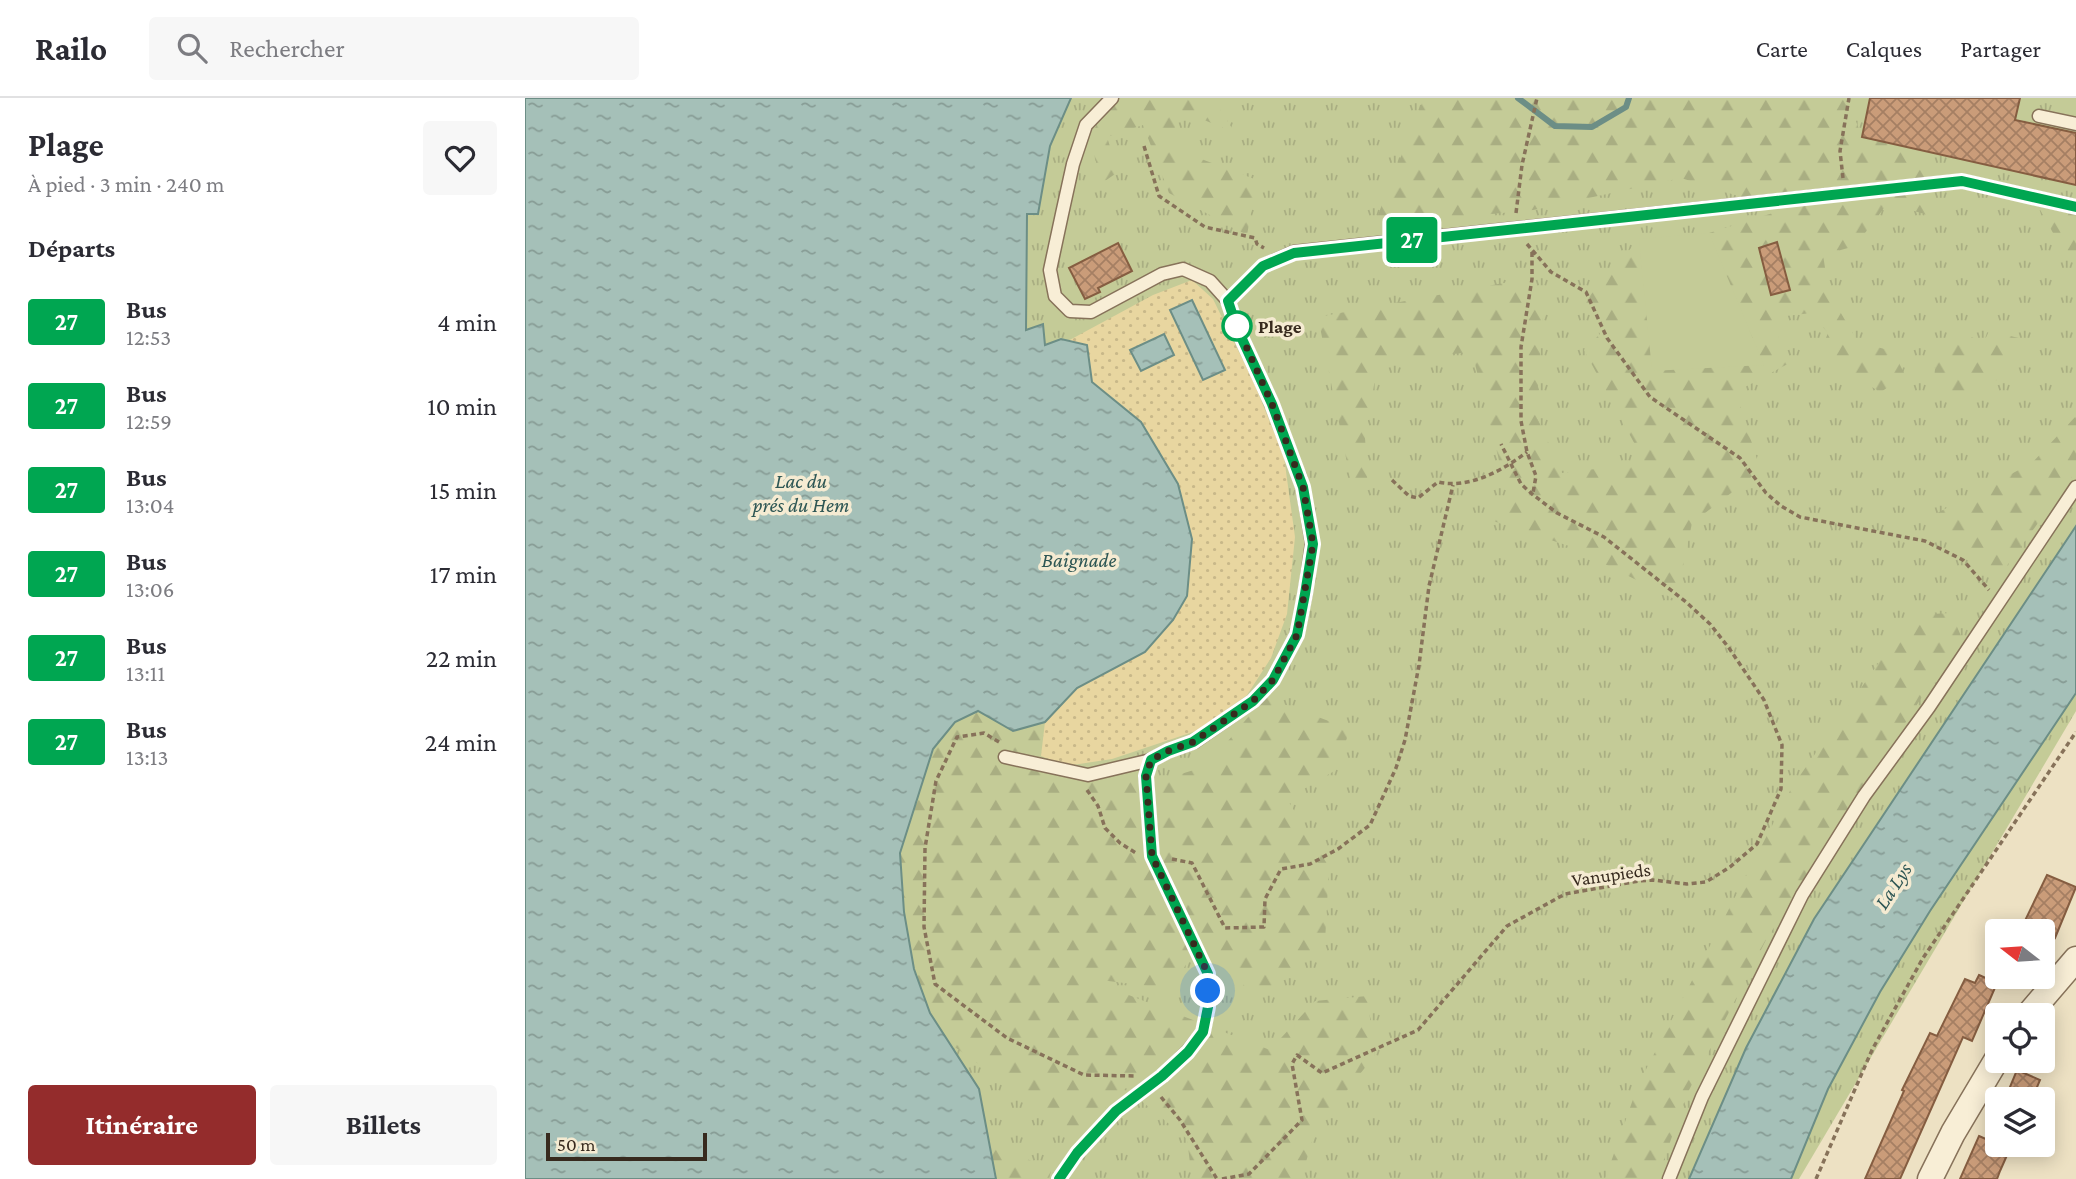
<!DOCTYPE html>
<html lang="fr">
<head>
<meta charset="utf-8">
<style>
	:root { --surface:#fff; --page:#f7f7f7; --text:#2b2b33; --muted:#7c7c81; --line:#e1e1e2; --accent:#942c2c }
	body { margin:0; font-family:"Crimson Pro",serif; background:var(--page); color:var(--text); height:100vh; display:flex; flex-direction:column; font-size:26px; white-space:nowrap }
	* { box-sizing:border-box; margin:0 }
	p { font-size:23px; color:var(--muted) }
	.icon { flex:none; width:38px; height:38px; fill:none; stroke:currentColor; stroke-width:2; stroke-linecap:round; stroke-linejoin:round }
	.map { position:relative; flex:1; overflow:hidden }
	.drawer { display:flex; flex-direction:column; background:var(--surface); width:525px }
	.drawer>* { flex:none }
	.badge { padding:0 14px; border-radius:5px; font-size:24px; line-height:46px }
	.needle { width:46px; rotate:287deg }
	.fabs { position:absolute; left:1460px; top:821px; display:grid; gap:14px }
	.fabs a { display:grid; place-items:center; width:70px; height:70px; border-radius:7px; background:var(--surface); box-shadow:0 4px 18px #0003; font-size:35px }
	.scale { position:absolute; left:21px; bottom:18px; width:161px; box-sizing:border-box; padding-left:7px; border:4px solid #372a1e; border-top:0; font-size:19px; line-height:24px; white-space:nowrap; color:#372a1e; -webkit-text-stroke:5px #f5ebd2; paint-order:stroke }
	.you { position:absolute; width:35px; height:35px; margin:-18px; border:5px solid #fff; border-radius:50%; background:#1a73e8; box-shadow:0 0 0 10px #1a73e833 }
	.map>.badge { position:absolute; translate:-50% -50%; box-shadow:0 0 0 4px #fff }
	h2 { padding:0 28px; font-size:26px; line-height:63px }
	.round { display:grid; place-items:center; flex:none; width:74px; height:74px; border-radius:7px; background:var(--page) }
	.overview { display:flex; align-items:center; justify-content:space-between; height:119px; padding:0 28px }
	h1 { font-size:33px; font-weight:700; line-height:52px }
	.cta { display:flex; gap:14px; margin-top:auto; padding:14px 28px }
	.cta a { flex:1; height:80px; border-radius:7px; background:var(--accent); color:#fff; font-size:28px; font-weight:700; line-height:80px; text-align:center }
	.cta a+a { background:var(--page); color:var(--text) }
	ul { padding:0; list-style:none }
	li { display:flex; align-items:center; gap:21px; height:84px; padding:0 28px }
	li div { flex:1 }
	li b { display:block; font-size:26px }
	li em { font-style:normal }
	li .badge { min-width:77px; font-weight:700; text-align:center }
	header { display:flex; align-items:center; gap:42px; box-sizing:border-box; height:98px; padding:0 35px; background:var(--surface); border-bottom:2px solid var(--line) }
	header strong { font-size:33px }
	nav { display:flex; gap:38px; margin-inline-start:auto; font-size:24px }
	.search { width:490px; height:63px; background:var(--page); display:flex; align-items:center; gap:18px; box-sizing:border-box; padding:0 24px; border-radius:7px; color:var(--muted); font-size:26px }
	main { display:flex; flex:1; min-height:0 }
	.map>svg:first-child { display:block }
</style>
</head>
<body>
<header>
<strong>Railo</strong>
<div class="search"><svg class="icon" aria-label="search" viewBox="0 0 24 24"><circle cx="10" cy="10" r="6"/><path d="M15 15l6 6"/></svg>Rechercher</div>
<nav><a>Carte</a><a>Calques</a><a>Partager</a></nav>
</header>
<main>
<section class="drawer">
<div class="overview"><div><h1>Plage</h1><p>À pied · 3 min · 240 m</p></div><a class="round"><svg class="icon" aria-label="heart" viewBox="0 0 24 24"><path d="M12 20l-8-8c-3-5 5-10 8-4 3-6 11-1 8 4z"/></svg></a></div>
<h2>Départs</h2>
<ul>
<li><span class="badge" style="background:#00a651;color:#fff">27</span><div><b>Bus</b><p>12:53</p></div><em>4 min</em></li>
<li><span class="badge" style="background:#00a651;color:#fff">27</span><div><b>Bus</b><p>12:59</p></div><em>10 min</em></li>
<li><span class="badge" style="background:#00a651;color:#fff">27</span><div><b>Bus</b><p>13:04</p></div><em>15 min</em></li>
<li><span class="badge" style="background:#00a651;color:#fff">27</span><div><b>Bus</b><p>13:06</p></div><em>17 min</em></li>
<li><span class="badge" style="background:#00a651;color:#fff">27</span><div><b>Bus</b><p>13:11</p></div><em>22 min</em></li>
<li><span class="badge" style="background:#00a651;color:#fff">27</span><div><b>Bus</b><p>13:13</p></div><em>24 min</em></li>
</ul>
<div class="cta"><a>Itinéraire</a><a>Billets</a></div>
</section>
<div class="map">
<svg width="1551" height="1081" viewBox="0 0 1551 1081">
	<defs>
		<pattern id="grass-tufts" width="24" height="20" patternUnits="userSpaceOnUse" patternTransform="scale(1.75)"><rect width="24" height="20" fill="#c4cb97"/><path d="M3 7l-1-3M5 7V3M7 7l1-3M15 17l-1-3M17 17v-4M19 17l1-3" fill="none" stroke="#a9ae82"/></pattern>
		<pattern id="forest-firs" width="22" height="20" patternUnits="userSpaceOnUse" patternTransform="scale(1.75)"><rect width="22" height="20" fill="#c4cb97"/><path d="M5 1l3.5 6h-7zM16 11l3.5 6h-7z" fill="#a9ae82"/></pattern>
		<pattern id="sand-dots" width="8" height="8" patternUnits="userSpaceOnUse" patternTransform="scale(1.75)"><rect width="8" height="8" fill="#e8d6a0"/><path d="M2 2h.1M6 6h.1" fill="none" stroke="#c8b889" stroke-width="1.8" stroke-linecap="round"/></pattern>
		<pattern id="water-ripples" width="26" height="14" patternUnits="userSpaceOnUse" patternTransform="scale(1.75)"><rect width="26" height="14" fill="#a5c0b8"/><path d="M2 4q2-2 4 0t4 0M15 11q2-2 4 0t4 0" fill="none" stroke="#879c95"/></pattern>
		<pattern id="building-cross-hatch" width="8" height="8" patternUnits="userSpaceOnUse" patternTransform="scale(1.75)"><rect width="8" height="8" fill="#ca9c79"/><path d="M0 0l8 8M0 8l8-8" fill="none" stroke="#a57f63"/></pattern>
	</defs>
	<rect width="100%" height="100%" fill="#ede1c3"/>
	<path fill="url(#grass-tufts)" d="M0 0H1551V613L1274 1081H0Z"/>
	<path fill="url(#forest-firs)" d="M596 0H685L690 3 710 35 646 8 655 53 732 82 722 137 644 95 618 27 582 39 593 74 577 85 564 38 585 9Z
		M899 0H1322L1337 39 1401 53 1409 119 1363 105 1330 148 1298 157 1304 195 1333 244 1367 253 1360 259V263L1365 266 1372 261 1380 277 1356 294 1293 260 1303 235 1286 215 1261 218 1252 243 1268 263 1211 294 1235 371 1223 382 1167 425 1151 502 1044 448 962 421 982 394 947 254 853 264 840 339 843 392 827 390 793 219 995 182 1019 205 1011 317 1037 375 1120 365 1059 252 1075 236 1059 204 1114 141 1184 135 1257 112 1156 80 1008 112 849 127Z
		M1513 108 1551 116V163L1542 160Z
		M1464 233 1498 241 1500 254C1471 283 1450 313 1409 283L1412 245 1417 243 1419 247H1423L1426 244 1425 240 1433 234 1459 244Z
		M1551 318V373L1473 480 1399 422 1507 365Z
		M1426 515 1436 538 1241 842 1162 996 1132 1081H1080L1113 987 1267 689 1387 517Z
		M740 599 825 631 811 672 762 701 804 769 800 844 736 898 668 855 646 891 560 880 745 952 790 903 842 898 850 957 790 1033 776 1081H667L662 1041 601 990 552 1037 427 947 405 915 389 871 379 814 375 755 408 651 430 624 453 613 488 633 520 624 516 658 541 668 594 670 633 683 682 668Z
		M463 1041 526 1073 524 1081H471Z"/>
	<path fill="url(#sand-dots)" d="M667 182 688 201 729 285 759 359 770 439 762 516 746 560 722 597 671 633 587 661 541 668 516 658 520 624 552 590 620 554 653 386 616 324 567 284 562 247 541 244 628 197Z"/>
	<path fill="#c4cb97" d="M1184 135 1239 267 1127 273 1114 141Z"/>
	<path fill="url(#water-ripples)" stroke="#6c8e86" stroke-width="2" d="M0 0H546L525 48 513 116H502L501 232 518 226 520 247 536 241 562 247 567 284 616 324 653 386 667 441 662 498 648 522 620 554 552 590 520 624 488 633 453 613 430 624 408 651 375 755 379 814 389 871 405 915 454 991 471 1081H0Z
		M667 202 700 272 678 282 645 212Z
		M639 236 649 257 616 273 605 252Z
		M1551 428V595L1405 813 1355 894 1303 991 1266 1081H1164L1221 950 1289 821Z"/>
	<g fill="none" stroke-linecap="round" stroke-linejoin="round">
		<path stroke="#6c8e86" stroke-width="6" d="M993 0 1030 28 1067 29 1101 9 1104 0"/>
	</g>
	<path fill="url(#building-cross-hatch)" stroke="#855d41" stroke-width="2" d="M1345 0H1495L1490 22 1551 35V87L1337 39Z
		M1252 144 1265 192 1246 197 1234 150Z
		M593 145 607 173 573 190 575 194 560 201 544 170Z
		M1522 777 1551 789 1530 840 1517 833H1495Z
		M1454 877 1472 885 1447 943 1438 939 1375 1081H1340L1379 993 1377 992 1405 935 1412 938 1440 881 1450 885Z
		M1492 972 1515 982 1507 1001H1480Z
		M1454 1038 1472 1046H1487L1475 1073 1472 1081H1435Z"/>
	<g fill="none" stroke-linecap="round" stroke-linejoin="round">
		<defs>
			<path id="service" d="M1514 18 1551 26
				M703 203 738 168 769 154 1437 83 1551 109
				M480 659 563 677 626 662
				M534 1081 552 1055 591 1013 637 978 663 953 678 934 683 909V876L627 758 621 678 626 662 643 653 669 644 728 603 748 582 772 537 780 497 787 445 778 389 747 306 712 230 703 203 685 183 658 171 637 176 566 214 545 213 530 198 525 172 537 116 548 66 561 27 587 0
				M1144 1081 1177 999 1277 797 1339 698 1404 609 1551 389"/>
			<path id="minor" d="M1503 917 1551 861
				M1405 1081 1428 1035 1472 961"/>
		</defs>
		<use href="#service" stroke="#87725a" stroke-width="15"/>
		<use href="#minor" stroke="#87725a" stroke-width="27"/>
		<path stroke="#87725a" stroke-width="3.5" stroke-dasharray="5 3.5" stroke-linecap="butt" d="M619 48 634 98 680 129 730 140 732 146 739 150
			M1318 80 1315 53 1324 0
			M991 115 997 67 1012 0
			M1002 146 1026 174 1061 194 1082 240 1125 299 1215 360 1241 395 1256 408 1275 419 1400 443 1438 462 1464 492
			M1007 154V181L996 249V323L1002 354 1011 378 1008 395
			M867 382 884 398 893 400 913 384C944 391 977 373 1002 354
			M474 644 459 635 432 639 411 683 400 750 399 829 410 886 482 940 559 977 610 978
			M562 692 573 708 580 730 595 745 611 755
			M647 761 667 765 700 830 739 829 740 801 756 771 785 766 813 751 845 727 871 670 880 642 894 567 904 488 928 387
			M636 999 655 1022 692 1081
			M697 1081 724 1076 777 1022 767 966 772 957 797 975 893 932 982 828 1040 796 1114 783 1128 782 1162 786 1181 784 1205 769 1232 746 1256 691 1257 647 1239 602 1204 550 1185 526 1161 504 1079 439 1032 415 1007 396 996 386 976 346
			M1291 1081 1347 952 1398 860 1551 634"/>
		<use href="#service" stroke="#f8eed6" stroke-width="12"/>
		<use href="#minor" stroke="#f8eed6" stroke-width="24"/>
	</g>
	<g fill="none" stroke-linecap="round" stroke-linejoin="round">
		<defs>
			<path id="line" d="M534 1081 552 1055 591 1013 637 978 663 954 678 934 683 909V876L627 758 621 678 626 662 643 653 668 644 728 603 748 582 772 537 780 496 788 446 778 389 747 306 712 230 703 203 738 168 769 155 1437 83 1551 109"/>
		</defs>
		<use href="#line" stroke="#fff" stroke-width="16"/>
		<use href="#line" stroke="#00a651" stroke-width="10"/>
		<path stroke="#372a1e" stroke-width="7" stroke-dasharray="0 12.6" d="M683 893V876L627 758 621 678 626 662 643 653 668 644 728 603 748 582 772 537 788 446 778 389 747 306 712 228"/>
	</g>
	<circle fill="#fff" stroke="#00a651" stroke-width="3.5" cx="712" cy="228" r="14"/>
	<g text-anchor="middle" stroke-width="7" stroke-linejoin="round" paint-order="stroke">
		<g font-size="19" font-weight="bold" fill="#372a1e" stroke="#f5ebd2" text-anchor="start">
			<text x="733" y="235">Plage</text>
		</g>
		<g font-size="19" fill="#372a1e" stroke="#f5ebd2">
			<text transform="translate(1086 776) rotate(-8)" y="7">Vanupieds</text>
		</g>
		<g font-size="21" font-style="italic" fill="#2d5654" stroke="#f5ebd2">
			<text x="276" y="390">Lac du<tspan x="276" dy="24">prés du Hem</tspan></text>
			<text x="554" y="469">Baignade</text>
			<text transform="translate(1368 788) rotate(-57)" y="7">La Lys</text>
		</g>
	</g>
</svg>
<div class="fabs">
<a><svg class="needle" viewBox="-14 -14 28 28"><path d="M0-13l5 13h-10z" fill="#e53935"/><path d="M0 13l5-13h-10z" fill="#7c7c81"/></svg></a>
<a><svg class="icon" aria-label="locate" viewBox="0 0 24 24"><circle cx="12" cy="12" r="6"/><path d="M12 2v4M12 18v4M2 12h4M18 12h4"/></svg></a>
<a><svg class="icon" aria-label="layers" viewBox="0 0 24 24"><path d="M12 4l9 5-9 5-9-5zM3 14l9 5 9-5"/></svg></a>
</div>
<div class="scale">50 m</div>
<div class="you" style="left:683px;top:893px"></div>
<b class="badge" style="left:887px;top:142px;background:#00a651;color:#fff">27</b>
</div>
</main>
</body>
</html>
